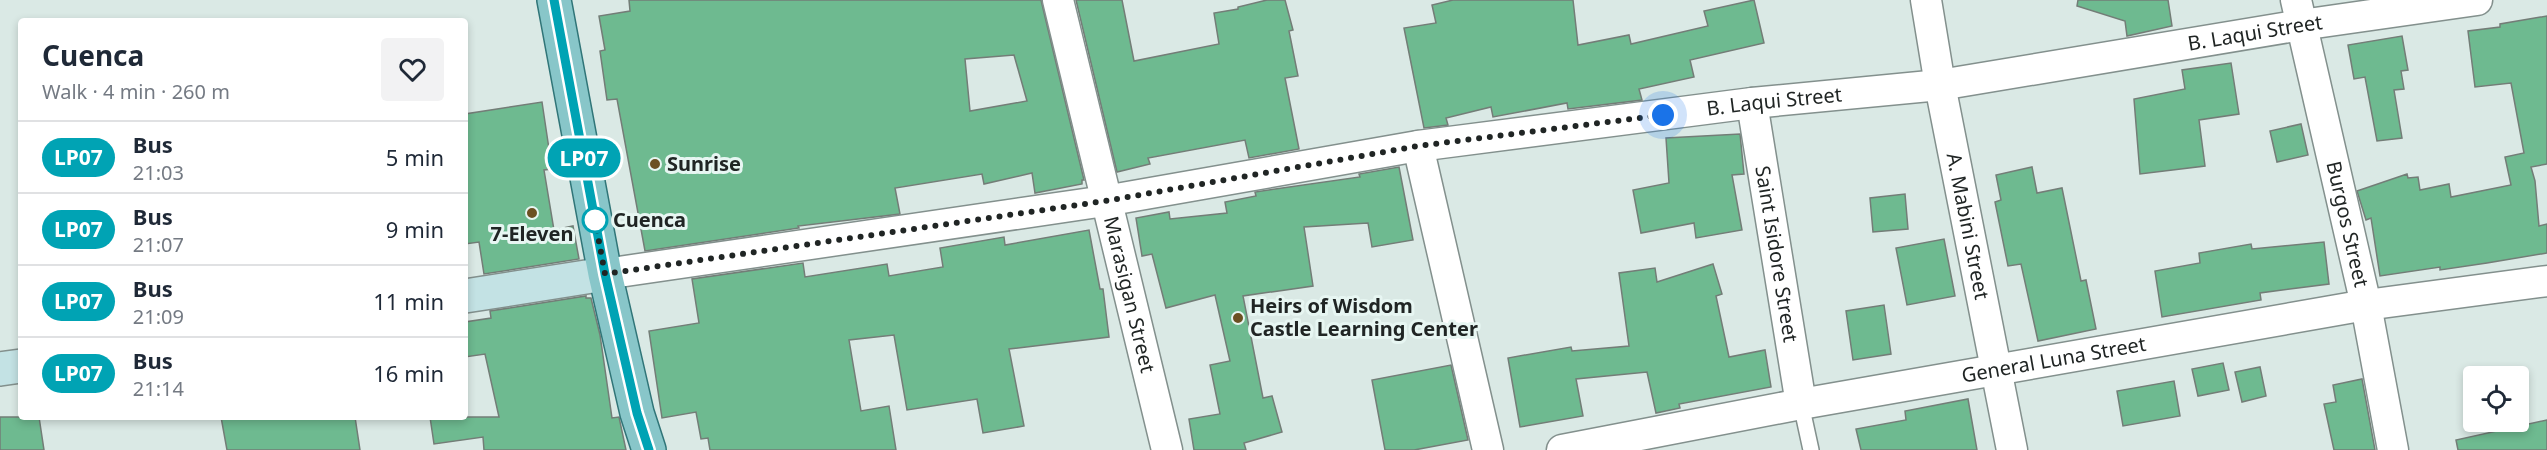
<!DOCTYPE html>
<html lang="en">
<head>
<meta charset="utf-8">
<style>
	:root { --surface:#fff; --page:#f2f2f3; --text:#1f2937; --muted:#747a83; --line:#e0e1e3 }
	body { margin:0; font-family:"Noto Sans",sans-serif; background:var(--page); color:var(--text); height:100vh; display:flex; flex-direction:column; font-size:22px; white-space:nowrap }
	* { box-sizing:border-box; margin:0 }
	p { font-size:20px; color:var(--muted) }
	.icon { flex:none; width:33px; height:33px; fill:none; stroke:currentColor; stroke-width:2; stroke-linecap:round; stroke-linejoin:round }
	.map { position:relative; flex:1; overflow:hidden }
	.details { position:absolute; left:18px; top:18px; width:450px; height:402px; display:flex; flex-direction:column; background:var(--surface); border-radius:6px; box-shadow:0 3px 9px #0003 }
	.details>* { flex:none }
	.badge { padding:0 12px; border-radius:20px; font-size:21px; line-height:39px }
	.buttons { position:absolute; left:2463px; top:366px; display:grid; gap:12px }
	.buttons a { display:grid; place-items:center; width:66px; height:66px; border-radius:6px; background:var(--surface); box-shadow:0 3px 9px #0003; font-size:30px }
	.you { position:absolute; width:30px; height:30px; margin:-15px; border:4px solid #fff; border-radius:50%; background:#1a73e8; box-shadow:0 0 0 9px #1a73e833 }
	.map>.badge { position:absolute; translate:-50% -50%; box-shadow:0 0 0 3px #fff }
	.round { display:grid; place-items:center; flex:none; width:63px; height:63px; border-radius:6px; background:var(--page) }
	.head { display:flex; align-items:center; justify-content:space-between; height:102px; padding:0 24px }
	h1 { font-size:28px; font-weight:700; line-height:45px }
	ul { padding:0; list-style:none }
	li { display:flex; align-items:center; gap:18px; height:72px; padding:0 24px; border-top:2px solid var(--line) }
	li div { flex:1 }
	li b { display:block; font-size:22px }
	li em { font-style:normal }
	li .badge { min-width:66px; font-weight:700; text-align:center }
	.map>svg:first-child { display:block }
</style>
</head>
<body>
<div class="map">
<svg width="2547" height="450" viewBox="0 0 2547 450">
	<rect width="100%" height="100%" fill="#dae9e5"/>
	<path fill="#6eba90" stroke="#737d77" stroke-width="1.5" fill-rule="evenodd" d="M629 0H1041L1084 180H1082V184L1035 193 1032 173 984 184 982 174 895 188 900 214 798 226 799 228 645 251 617 99 607 100 600 51 605 50 599 16 630 11ZM1014 55 1027 101 970 111 965 59Z
		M1076 0H1122L1134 61 1219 44 1214 13 1238 9V7L1267 0H1285L1293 30 1289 31 1298 76 1285 78 1299 149 1249 158 1245 140 1148 158 1150 164 1117 172Z
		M1453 0H1573L1578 45 1629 35 1631 44 1708 26 1704 11 1754 0 1764 43 1690 60 1694 77 1639 89 1642 100 1568 109 1567 103 1493 117 1491 107 1446 118 1448 125 1424 128 1404 28 1436 23 1432 5Z
		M2078 0H2168L2172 26 2127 36 2125 21 2077 6Z
		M2547 16V164L2531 167 2535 181 2539 226 2547 224V253L2487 263 2440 270V267L2380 276 2371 218 2366 220 2357 191 2407 174 2408 178 2418 177 2420 190 2449 184 2451 197 2511 185 2505 157 2524 153 2511 83 2475 87 2468 31 2500 27V24Z
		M2402 36 2408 70 2401 71 2404 89 2394 90 2402 138 2377 141 2365 77 2354 79 2348 45Z
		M2231 63 2239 114 2199 120 2205 166 2140 174 2134 99 2185 89 2182 70Z
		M542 102 552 169 544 170 554 230 573 226 579 259 484 274 479 242 465 244V114Z
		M2301 124 2308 155 2277 162 2270 131Z
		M1740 134 1744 174 1732 175 1742 230 1696 238 1694 223 1641 233 1633 190 1669 183 1666 138Z
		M1399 167 1413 240 1372 247 1368 223 1304 227 1313 286 1243 296 1263 398 1272 396 1282 432 1244 443 1246 450H1194L1189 419 1220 414 1210 365 1230 361 1215 295 1166 308 1152 254 1142 256 1136 218 1169 212 1170 219 1227 213 1225 202 1256 196 1255 192 1360 177 1359 174Z
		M2032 167 2037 193 2062 188 2081 281 2086 280 2096 329 2038 341 2021 264 2008 266 1995 202 2001 200 1996 175Z
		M1905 194 1908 229 1873 232 1870 198Z
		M1089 230 1100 289H1103L1109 337 1009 349 1024 426 983 433 977 399 907 410 894 335 849 340 861 411 889 406 896 450H710L708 438 701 439 696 412 662 418 649 331 699 323 692 279 803 263 805 277 887 264 889 276 943 267 940 248 1004 237 1005 245Z
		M1944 239 1955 296 1907 305 1896 248Z
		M2324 242 2329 284 2260 293 2261 300 2162 317 2155 271 2200 263 2199 253 2251 244 2252 249Z
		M1713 264 1722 294 1716 296 1729 357 1765 350 1771 387 1679 404 1680 408 1656 413 1647 372 1576 379 1583 416 1520 427 1508 358 1571 347 1572 351 1629 346 1619 273 1655 268 1657 282Z
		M586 296V298H591L600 335 612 418 619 417 626 450H484L483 437 434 444 430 417H499L485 354 465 357V322L491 318 490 311Z
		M1884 305 1891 354 1853 360 1846 311Z
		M2223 363 2229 390 2198 396 2192 369Z
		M1451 365 1468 440 1414 450H1385L1372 380Z
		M2260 367 2266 396 2242 402 2235 372Z
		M2362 379 2375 450H2334L2324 404 2336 402 2333 385Z
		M2174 381 2180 416 2123 426 2117 391Z
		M1968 399 1977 450H1861L1856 429 1906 420 1905 411Z
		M0 417H39L44 450H0Z
		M221 417H355L360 450H227Z
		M2547 420V450H2458L2456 440Z"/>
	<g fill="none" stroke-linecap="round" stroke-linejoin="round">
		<defs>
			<path id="lane" d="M1801 404 1811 450"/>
			<g id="street">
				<path id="s1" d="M1058 0 1167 450"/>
				<path id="s2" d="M1926 0 1940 85 2012 450"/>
				<path id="s3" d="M2296 0 2366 305 2393 450"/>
				<path id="s4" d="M1752 103 1801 404"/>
				<path d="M1418 146 1488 450"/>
				<path id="s5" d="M605 274 1105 201 1418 146 1752 103 1940 85 2301 25 2477 0"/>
				<path id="s6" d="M1562 450 1801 404 2366 305 2547 281"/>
			</g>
			<path id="secondary" d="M465 296 605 274
				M0 369 21 366"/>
			<path id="primary" d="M554 0 605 274 637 413 649 450"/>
		</defs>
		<use href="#lane" stroke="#83908d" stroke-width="18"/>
		<use href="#street" stroke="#83908d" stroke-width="33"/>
		<use href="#secondary" stroke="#83908d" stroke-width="36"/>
		<use href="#primary" stroke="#307578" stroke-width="36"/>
		<use href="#lane" stroke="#fff" stroke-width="15"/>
		<use href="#street" stroke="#fff" stroke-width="30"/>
		<use href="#secondary" stroke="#c3e2e4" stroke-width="33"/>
		<use href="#primary" stroke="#88c6c9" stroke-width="33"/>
	</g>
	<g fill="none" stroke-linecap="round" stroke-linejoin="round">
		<defs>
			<path id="line" d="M554 0 605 274 637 413 649 450"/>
		</defs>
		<use href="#line" stroke="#fff" stroke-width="14"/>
		<use href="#line" stroke="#00a3b4" stroke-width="9"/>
		<path stroke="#202524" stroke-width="6" stroke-dasharray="0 10.8" d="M595 220 605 274 1105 201 1418 146 1663 115"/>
	</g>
	<g fill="#6c5022" stroke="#e7f6f2" stroke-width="2">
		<circle cx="655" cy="164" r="6"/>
		<circle cx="532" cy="213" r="6"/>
		<circle cx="1238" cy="318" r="6"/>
	</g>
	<circle fill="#fff" stroke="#00a3b4" stroke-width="3" cx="595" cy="220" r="12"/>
	<g text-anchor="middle" stroke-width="6" stroke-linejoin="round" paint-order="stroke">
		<g font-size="20" fill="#202524" stroke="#e7f6f2">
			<text dy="7" stroke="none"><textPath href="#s5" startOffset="1668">B. Laqui Street</textPath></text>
			<text dy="7" stroke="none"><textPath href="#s5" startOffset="1182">B. Laqui Street</textPath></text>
			<text dy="7" stroke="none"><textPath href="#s2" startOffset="230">A. Mabini Street</textPath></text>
			<text dy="7" stroke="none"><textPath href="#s3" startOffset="230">Burgos Street</textPath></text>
			<text dy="7" stroke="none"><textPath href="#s4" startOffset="153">Saint Isidore Street</textPath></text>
			<text dy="7" stroke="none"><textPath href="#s1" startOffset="303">Marasigan Street</textPath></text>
			<text dy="7" stroke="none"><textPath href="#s6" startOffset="500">General Luna Street</textPath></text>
		</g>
		<g font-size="20" font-weight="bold" fill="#202524" stroke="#e7f6f2" text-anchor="start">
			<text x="667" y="171">Sunrise</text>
			<text x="532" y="241" text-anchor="middle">7-Eleven</text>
			<text x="1250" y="313">Heirs of Wisdom<tspan x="1250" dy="23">Castle Learning Center</tspan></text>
		</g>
		<g font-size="20" font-weight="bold" fill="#202524" stroke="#e7f6f2" text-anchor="start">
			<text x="613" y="227">Cuenca</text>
		</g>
	</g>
</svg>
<div class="buttons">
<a><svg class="icon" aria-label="locate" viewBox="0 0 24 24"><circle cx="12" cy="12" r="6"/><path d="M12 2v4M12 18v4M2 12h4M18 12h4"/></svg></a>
</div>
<div class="you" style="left:1663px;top:115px"></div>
<b class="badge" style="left:584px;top:158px;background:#00a3b4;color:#fff">LP07</b>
<section class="details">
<div class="head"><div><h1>Cuenca</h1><p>Walk · 4 min · 260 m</p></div><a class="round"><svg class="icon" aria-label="heart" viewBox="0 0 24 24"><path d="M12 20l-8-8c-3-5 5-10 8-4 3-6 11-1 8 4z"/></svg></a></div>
<ul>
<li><span class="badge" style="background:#00a3b4;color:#fff">LP07</span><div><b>Bus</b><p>21:03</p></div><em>5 min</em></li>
<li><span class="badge" style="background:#00a3b4;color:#fff">LP07</span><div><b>Bus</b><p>21:07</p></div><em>9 min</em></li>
<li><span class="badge" style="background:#00a3b4;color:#fff">LP07</span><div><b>Bus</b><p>21:09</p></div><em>11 min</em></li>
<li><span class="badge" style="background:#00a3b4;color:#fff">LP07</span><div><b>Bus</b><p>21:14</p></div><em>16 min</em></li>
</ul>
</section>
</div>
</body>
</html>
